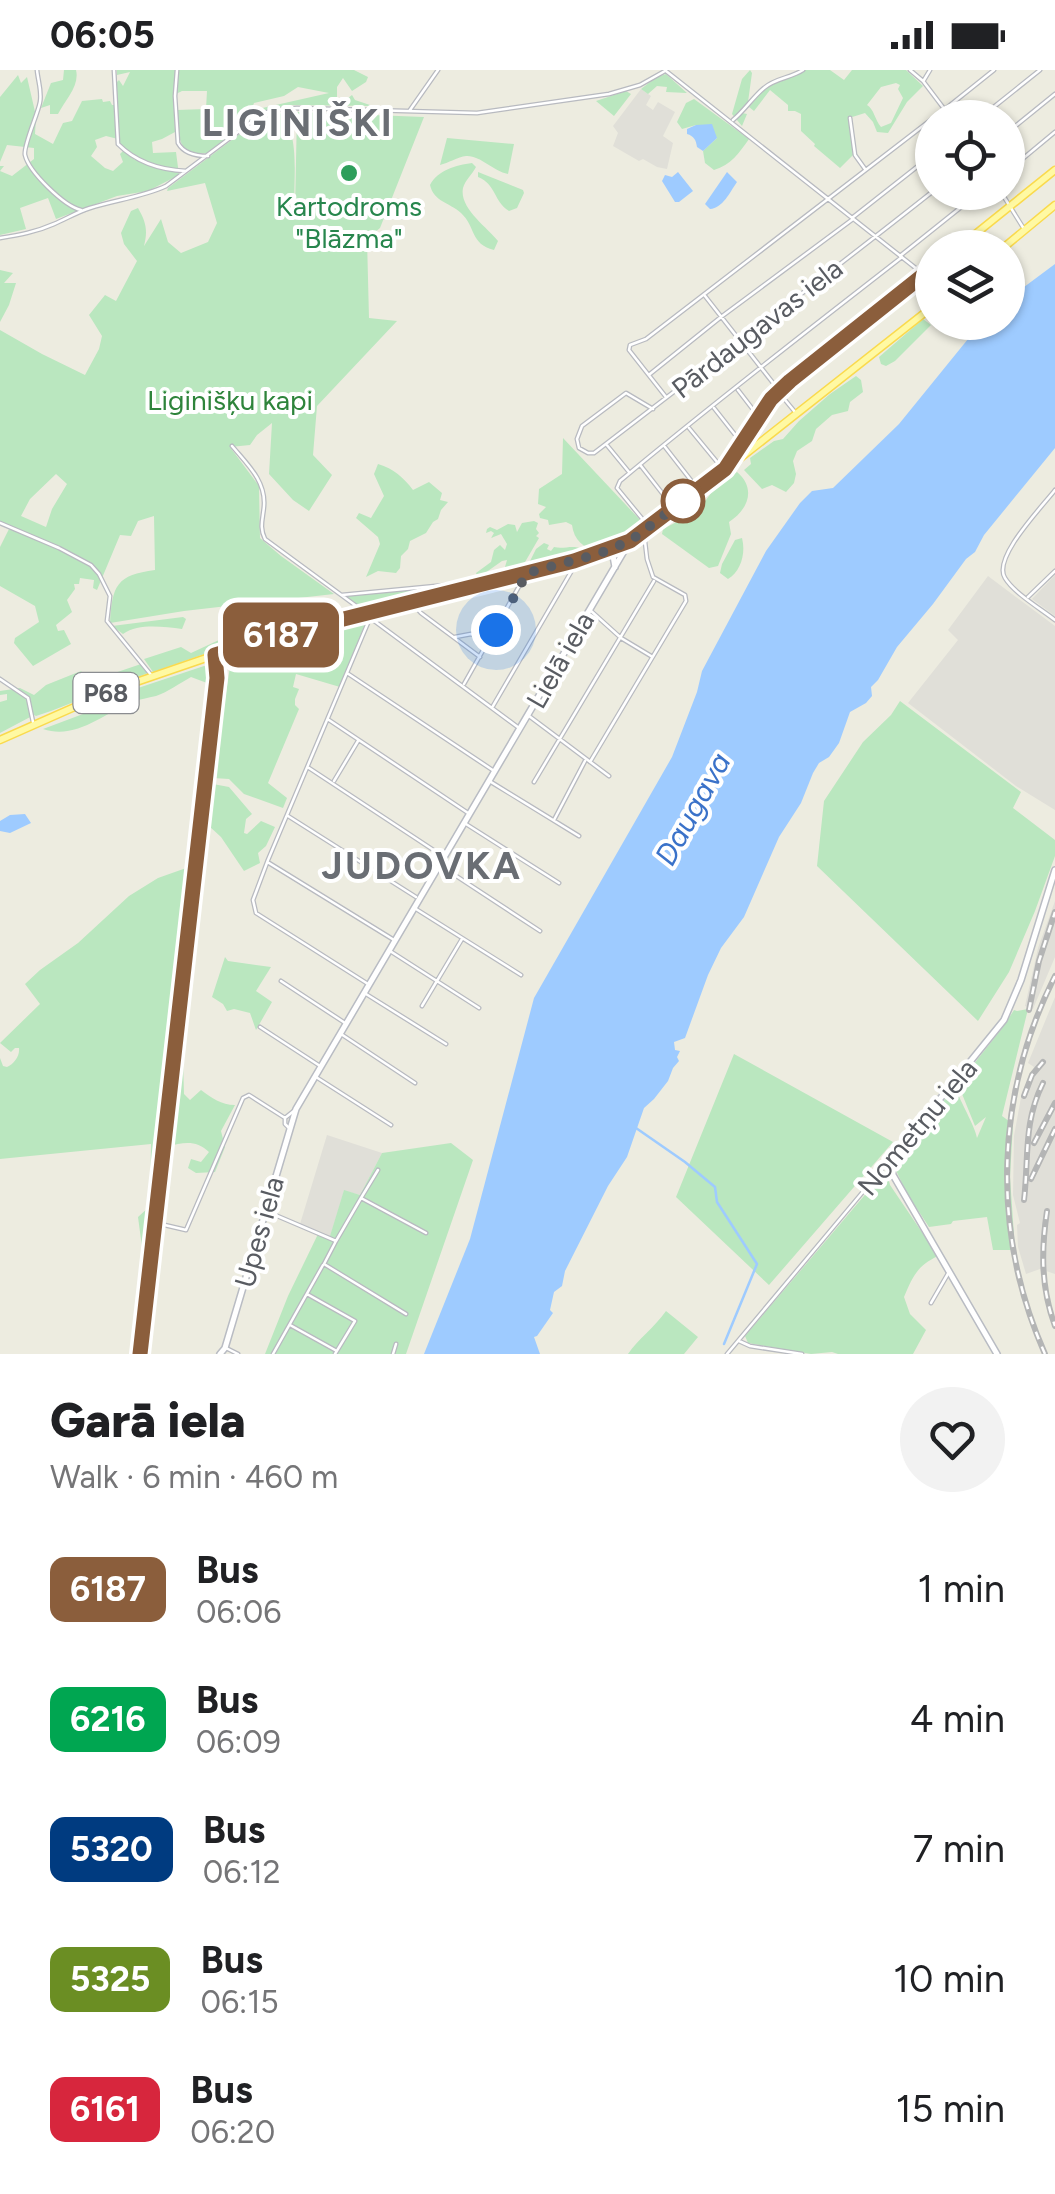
<!DOCTYPE html>
<html lang="en">
<head>
<meta charset="utf-8">
<style>
	:root { --surface:#fff; --page:#f2f2f2; --text:#202124; --muted:#757577 }
	body { margin:0; font-family:Figtree,sans-serif; background:var(--page); color:var(--text); height:100vh; display:flex; flex-direction:column; font-size:38px; white-space:nowrap }
	* { box-sizing:border-box; margin:0 }
	p { font-size:32px; color:var(--muted) }
	.icon { flex:none; width:55px; height:55px; fill:none; stroke:currentColor; stroke-width:2; stroke-linecap:round; stroke-linejoin:round }
	.map { position:relative; height:1284px; overflow:hidden }
	.sheet { display:flex; flex-direction:column; background:var(--surface); flex:1 }
	.sheet>* { flex:none }
	.badge { padding:0 20px; border-radius:15px; font-size:35px; line-height:65px }
	.fabs { position:absolute; left:915px; top:30px; display:grid; gap:20px }
	.fabs a { display:grid; place-items:center; width:110px; height:110px; border-radius:50%; background:var(--surface); box-shadow:0 2px 8px #0004; font-size:50px }
	.you { position:absolute; width:50px; height:50px; margin:-25px; border:8px solid #fff; border-radius:50%; background:#1a73e8; box-shadow:0 0 0 15px #1a73e833 }
	.map>.badge { position:absolute; translate:-50% -50%; box-shadow:0 0 0 5px #fff }
	.round { display:grid; place-items:center; flex:none; width:105px; height:105px; border-radius:52px; background:var(--page) }
	.overview { display:flex; align-items:center; justify-content:space-between; height:170px; padding:0 50px }
	h1 { font-size:48px; font-weight:800; line-height:75px }
	ul { padding:0; list-style:none }
	li { display:flex; align-items:center; gap:30px; height:130px; padding:0 50px }
	li div { flex:1 }
	li b { display:block; font-size:38px }
	li em { font-style:normal }
	li .badge { min-width:110px; font-weight:700; text-align:center }
	.status { display:flex; justify-content:space-between; align-items:center; height:70px; padding:0 50px; background:var(--surface); direction:ltr }
	.status svg { height:28px; fill:currentColor }
	.map>svg:first-child { display:block }
</style>
</head>
<body>
<div class="status"><b>06:05</b><svg viewBox="0 0 49 12"><path d="M0 12V9h3v3zM5 12V6h3v6zM10 12V3h3v9zM15 12V0h3v12zM26 1h20v11H26zM47 4h2v5h-2z"/></svg></div>
<div class="map">
<svg width="1055" height="1284" viewBox="0 0 1055 1284">
	<rect width="100%" height="100%" fill="#edece0"/>
	<path fill="#e0dfd8" d="M641 19 651 26 646 35 653 40 658 32 675 42 663 66 673 73 667 99 657 97 643 89 639 91 613 76 618 63 613 56Z
		M1055 505V546L1032 529Z
		M988 506 1055 556V740L1016 716 908 633 958 570 948 560Z
		M1055 831V887L1033 939 1025 936 1038 878Z
		M1055 927V1204L1040 1199 1026 1204 1018 1177 1017 1155 1020 1153 1013 1125 1014 1066 1022 1022 1034 997 1028 993Z
		M327 1065 382 1083 360 1125 344 1121 330 1167 300 1154Z"/>
	<path fill="#bae7bf" fill-rule="evenodd" d="M64 0H76C80 16 65 30 58 44H50V35L41 38 51 13 63 10Z
		M117 0H354L368 7 366 12 352 21 343 8 337 17V30L343 32 352 25 355 30 373 36 289 35 258 44 207 83C175 86 179 64 177 40L206 39 207 21H182L176 24V8L174 32 175 62 162 69 152 72 153 83 176 82 179 105 148 121 117 126 56 149 48 128 20 138 26 159 0 165V96H4L0 101 12 106 34 89V78L7 75 0 92V27L18 5 21 13 27 7 36 46 35 64 53 74 63 53 72 51 82 31 102 29 103 32 110 31 112 35H117V12L119 10 123 16 130 2 117 5ZM298 17 329 23 258 39 252 38 254 33 284 26ZM106 66 118 69 121 76 138 88 135 90 123 81 120 84 123 92 113 101 105 98 91 86 97 77 95 70Z
		M750 0 752 3 748 32 742 43 747 44 742 56 732 44 742 9Z
		M805 0H830L844 10 852 0H906L923 16 907 32 888 63 877 62 873 52 865 43 849 48 853 85 840 98 814 76 815 74 801 61V44L795 41H788V35L770 20 754 41 749 37C757 28 763 19 774 13 785 8 795 7 805 0ZM896 13 900 15 898 19 903 28 891 53 881 57C875 50 874 39 867 35L881 17Z
		M666 4 687 23 666 22 667 17 657 16 648 24 641 19 655 8Z
		M626 21 631 24 614 46 596 31Z
		M694 29 749 69C739 83 731 95 714 100L705 93 703 81 717 68 696 55 682 59 677 52 686 33Z
		M297 42 424 47 380 158 367 169 369 248 397 251 317 336 313 385 332 405 309 441 293 430 269 404 272 353 257 365 250 375 230 377 259 416 260 468 281 486 334 524 184 541 110 553C112 515 117 505 155 500L154 446 138 451 131 466 120 465 97 520 93 518 94 510 80 508 79 514H74L75 519 67 530 72 542 56 555 58 561 64 560 71 574 33 596 14 573 15 568 39 552 35 536 0 516V477L9 459 58 477 0 452V260L42 284 85 305 99 279 102 266 89 245 105 225 116 231 137 191 124 174 121 163 131 141 138 138C146 152 148 160 144 176L161 149 168 172 181 183 208 172 217 153 205 113 167 121 168 118 257 51 268 46 280 43C302 66 292 111 295 140ZM56 404 67 414 52 439 46 457 21 446 30 429Z
		M447 68 514 74 508 104C493 101 480 85 466 86 458 87 448 93 440 95Z
		M472 93 476 97C472 105 465 110 463 118 459 138 487 157 498 171L494 180C470 174 476 157 461 143 449 132 434 132 430 115 438 100 456 95 472 93Z
		M478 102 523 120 524 123 517 138 509 141C493 131 497 115 478 107Z
		M0 200 13 203 4 213H16L9 235 0 252Z
		M923 249 931 255 895 291 886 296 881 294 879 287Z
		M856 306 861 310 863 322 850 332 848 341 832 345 816 359 812 371 797 381 793 391 796 404 794 413 786 422 772 415 762 419 744 400 751 394 750 388 774 371 783 369 799 351 830 324Z
		M563 368 643 453 644 457 598 481C583 478 574 470 572 455L566 452 549 455 548 450 540 448 539 444 546 437 538 434 539 419 562 404Z
		M378 394C394 399 403 407 413 420L429 412 442 423 440 430 448 432 441 440 438 449 433 452 426 463 410 471 408 479 401 486 400 498 396 503 378 501 366 507 380 474 378 467 356 448 359 443 371 448 384 426 374 404Z
		M737 402C756 418 749 439 729 452L731 464 718 496 709 498 662 464 663 459 698 441 714 419Z
		M534 451 538 453 536 459 539 463 536 466 539 468 521 499 514 503 505 497 507 490 502 491 478 508 476 503 491 492 494 480 500 475 505 480 507 474 501 464 491 468 494 463 491 461 486 463 487 459 490 457 497 460 508 454 515 455 517 462 522 453Z
		M742 468C746 483 741 501 728 509L720 503 722 494 735 470Z
		M544 473 549 475 547 479 551 481 554 477C566 480 576 472 587 483L530 498 529 493 536 479Z
		M465 515 365 541 344 527 354 525Z
		M183 547 186 549 182 559C163 557 139 553 123 564L112 556Z
		M345 553 365 554 340 617 296 604 293 617 299 619 295 629V635L299 639 268 713 287 728 283 738 244 724 229 709 213 708 231 590 220 595 222 586 235 581Z
		M219 570 233 574 153 602 144 589 181 577 191 583Z
		M141 594 148 603 51 641 36 646 34 645 0 663V632L7 630V624L0 625V621L20 618 34 625 46 615 81 601 88 612Z
		M204 596 212 598V606L207 613 191 607C180 613 168 622 156 626 148 628 140 629 132 632 103 644 76 670 43 659L83 644 117 625Z
		M900 631 1021 722 1013 738 1055 770V786L1035 841 1009 902 978 951 817 796 824 731 863 672 891 645Z
		M213 714 229 717 252 744 246 749 244 763 247 764 261 751 275 757 266 776 258 783 260 793 244 801 221 767 209 756 210 719Z
		M189 797 192 802 148 1190 144 1192 138 1147 149 1137 150 1131 151 1074 0 1089V988L3 996 7 997C14 994 20 986 19 978H15L11 982 0 973 40 934 25 914 40 900 78 873 129 826 158 808Z
		M225 887 228 891 271 897 256 921 272 932 256 960 250 943 234 939 227 941 223 934 212 927Z
		M1028 939 1002 1046 1013 1054 1010 1107 1015 1180H993L987 1147 953 1151 951 1154 929 1157 906 1122 894 1096 900 1082 953 1020 957 1022C962 1034 976 1059 977 1068L986 1047 975 1056 958 1014 1003 957 1014 940 1017 941Z
		M734 984 893 1072 769 1215 676 1127Z
		M183 991 184 1024 190 1030 201 1020C212 1028 221 1035 235 1035L221 1061 225 1077 215 1102 196 1103 188 1098 191 1089 201 1092 209 1082C196 1070 184 1072 167 1077L177 1001Z
		M451 1073 473 1090 406 1284H265L288 1226 319 1162 330 1166 344 1120 360 1125 382 1083Z
		M886 1100 890 1115 938 1186C917 1196 913 1206 904 1227L910 1244 926 1260 913 1284H838L832 1282 811 1284 748 1273 745 1266Z
		M666 1241 698 1267 684 1284H628C638 1269 655 1257 666 1241Z"/>
	<path fill="#9ecbff" d="M712 54 717 68 703 81 697 77C696 70 694 66 687 64V59L696 55Z
		M678 102 693 121 679 132H675L662 111 665 105 672 107Z
		M727 102 737 112C730 122 723 138 710 139L705 134Z
		M1055 194V378L984 465 975 482 966 489 933 534 897 577 878 610 871 617 872 626 866 633 850 642 839 673 829 687 819 693 813 703 801 733 779 767 744 847 721 878 708 905 685 968 674 972 675 980 680 981 677 987 679 991 673 998 668 1011 654 1029 644 1038 627 1087 608 1116 565 1201 562 1216 554 1222 550 1240 553 1243 537 1266 534 1267 540 1284H424L470 1169 534 928 672 687 697 622 702 601 766 481 800 433 812 421 833 418 899 354 981 253 1008 252V229Z
		M25 744 31 753 10 763 0 761V751L10 745Z"/>
	<g fill="none" stroke-linecap="round" stroke-linejoin="round">
		<path stroke="#9ecbff" stroke-width="2.5" d="M636 1058 685 1092 715 1117 717 1132 757 1194 724 1274"/>
		<defs>
			<path id="street" d="M37 0C38 11 42 21 40 32 38 44 23 76 25 85 29 102 64 136 81 140
				M114 0 118 74C136 92 161 100 186 101
				M177 0 175 26 178 73C184 84 197 86 208 86
				M910 0 923 11 951 48
				M666 1 932 211
				M924 10 930 0
				M410 40 438 0
				M850 48 855 85 865 99
				M934 48 994 0
				M980 48 1040 0
				M733 50C744 41 753 27 764 18 775 8 791 8 803 0
				M1008 62 1055 24
				M1008 101 1055 62
				M1001 122 1024 159
				M852 148 932 85
				M0 168C19 165 36 162 54 154 66 149 77 142 90 138 115 130 142 127 166 116L262 44 273 40 297 38 477 43 609 24 640 15 665 1
				M900 186 980 122
				M705 226 777 318
				M650 304 721 247 853 149
				M738 320 758 346
				M781 325 795 342
				M666 327 629 280 630 275 646 269 932 49
				M714 338 740 371
				M653 339 626 323 582 356 577 369 579 378 588 383H594C707 296 821 210 932 122
				M689 358 722 398
				M606 374 629 402
				M232 376C247 394 266 411 264 436 263 449 259 457 265 469L363 541
				M665 377 697 418
				M641 396 673 437
				M1055 420C1042 437 992 488 1005 508 1014 523 1041 539 1055 550
				M0 453 59 478 91 495 99 504 110 526 107 551 152 606
				M649 457 617 418 620 411C712 334 807 261 902 187
				M342 525 467 513 473 515
				M1028 527 1055 501
				M412 533 421 543 480 587
				M590 540 621 568 651 586
				M373 550 519 658
				M455 567 471 564 491 565
				M347 603 494 701
				M0 609 28 628 33 652
				M464 614 526 504
				M493 636 571 502 573 495
				M529 646 609 706
				M329 650 468 743
				M590 692 686 531 685 525 653 507 647 489 644 463
				M309 698 444 787
				M334 711 358 671
				M491 712 579 766
				M534 712 654 511
				M288 746 416 827
				M554 750 585 691
				M466 754 559 813
				M269 793 394 870
				M441 796 540 861
				M416 839 521 905
				M390 881 479 938
				M281 911 345 953
				M368 914 256 843 253 830 268 790 370 548
				M366 924 446 974
				M422 936 462 869
				M260 957 320 996
				M341 964 415 1013
				M316 1007 391 1055
				M290 1059 285 1054V1048L295 1040
				M361 1128 378 1100
				M268 1142 336 1171 361 1128 426 1163
				M156 1153 186 1160 243 1028 249 1025 285 1048
				M336 1171 324 1194 406 1244
				M307 1224 355 1251 335 1284
				M931 1233 949 1202
				M290 1255 335 1280
				M739 1271 750 1276 802 1284
				M226 1278 238 1284
				M273 1284 323 1195
				M393 1284 396 1274
				M727 1284 893 1086"/>
			<path id="secondary" d="M603 482 613 486 615 497
				M139 1284 217 608 215 585
				M220 1284 225 1278 296 1039 630 471
				M997 1284 893 1105 891 1096 896 1083 1004 950 1021 910 1055 800"/>
			<path id="primary" d="M958 178 1055 100
				M1003 178 1055 135
				M728 393 771 329 779 321 932 198
				M0 670 113 620 215 585 289 563 573 491 630 471 734 393 932 237"/>
		</defs>
		<use href="#street" stroke="#b8bac0" stroke-width="5"/>
		<use href="#secondary" stroke="#b9bcc3" stroke-width="8"/>
		<use href="#primary" stroke="#fada4d" stroke-width="9"/>
		<use href="#street" stroke="#fff" stroke-width="2.5"/>
		<use href="#secondary" stroke="#fff" stroke-width="5"/>
		<use href="#primary" stroke="#fff9a3" stroke-width="6"/>
		<defs>
			<path id="rail" d="M1029 940 1039 891 1055 842
				M1024 1026 1032 1005 1043 992
				M1034 1073 1055 1033
				M1031 1109 1055 1059
				M1024 1130C1029 1088 1023 1053 1043 1013
				M1047 1141C1041 1181 1041 1218 1055 1256
				M1045 1284C991 1162 995 1025 1055 906"/>
		</defs>
		<use href="#rail" stroke="#b4b5b5" stroke-width="6"/>
		<use href="#rail" stroke="#fff" stroke-width="2.5" stroke-dasharray="8" stroke-linecap="butt"/>
	</g>
	<g fill="none" stroke-linecap="round" stroke-linejoin="round">
		<defs>
			<path id="line" d="M140 1284 217 608 215 585 288 563 574 491 630 471 725 399 771 329 790 311 932 198"/>
		</defs>
		<use href="#line" stroke="#fff" stroke-width="22"/>
		<use href="#line" stroke="#8b5e3c" stroke-width="15"/>
		<path stroke="#595c62" stroke-width="10" stroke-dasharray="0 18" d="M496 560 527 503 598 484 630 471 683 431"/>
	</g>
	<circle fill="#2e9e5b" stroke="#fff" stroke-width="4" cx="349" cy="103" r="10"/>
	<circle fill="#fff" stroke="#8b5e3c" stroke-width="5" cx="683" cy="431" r="20"/>
	<g text-anchor="middle" stroke-width="8" stroke-linejoin="round" paint-order="stroke">
		<rect fill="#fff" stroke="#8b8d91" stroke-width="2.5" x="73.5" y="603" width="65" height="40" rx="8"/>
		<g font-size="25" font-weight="bold" fill="#595c62">
			<text x="106" y="632">P68</text>
		</g>
		<g font-size="28" fill="#27864d" stroke="#fff">
			<text x="349" y="146">Kartodroms<tspan x="349" dy="32">"Blāzma"</tspan></text>
		</g>
		<g font-size="28" fill="#595c62" stroke="#fff">
			<text transform="translate(757 258) rotate(-38)" y="10">Pārdaugavas iela</text>
			<text transform="translate(560 590) rotate(-60)" y="10">Lielā iela</text>
			<text transform="translate(917 1057) rotate(-50)" y="10">Nometņu iela</text>
			<text transform="translate(259 1162) rotate(-74)" y="10">Upes iela</text>
		</g>
		<g font-size="28" fill="#2e843b" stroke="#fff">
			<text x="230" y="340">Liginišķu kapi</text>
		</g>
		<g font-size="30" font-style="italic" fill="#3a72c9" stroke="#fff">
			<text transform="translate(693 739) rotate(-61)" y="10">Daugava</text>
		</g>
		<g font-size="38" font-weight="bold" letter-spacing="2.5" fill="#6a6e74" stroke="#fff">
			<text x="298" y="66">LIGINIŠKI</text>
			<text x="422" y="809">JUDOVKA</text>
		</g>
	</g>
</svg>
<div class="fabs">
<a><svg class="icon" aria-label="locate" viewBox="0 0 24 24"><circle cx="12" cy="12" r="6"/><path d="M12 2v4M12 18v4M2 12h4M18 12h4"/></svg></a>
<a><svg class="icon" aria-label="layers" viewBox="0 0 24 24"><path d="M12 4l9 5-9 5-9-5zM3 14l9 5 9-5"/></svg></a>
</div>
<div class="you" style="left:496px;top:560px"></div>
<b class="badge" style="left:281px;top:565px;background:#8b5e3c;color:#fff">6187</b>
</div>
<section class="sheet">
<div class="overview"><div><h1>Garā iela</h1><p>Walk · 6 min · 460 m</p></div><a class="round"><svg class="icon" aria-label="heart" viewBox="0 0 24 24"><path d="M12 20l-8-8c-3-5 5-10 8-4 3-6 11-1 8 4z"/></svg></a></div>
<ul>
<li><span class="badge" style="background:#8b5e3c;color:#fff">6187</span><div><b>Bus</b><p>06:06</p></div><em>1 min</em></li>
<li><span class="badge" style="background:#00a651;color:#fff">6216</span><div><b>Bus</b><p>06:09</p></div><em>4 min</em></li>
<li><span class="badge" style="background:#003b80;color:#fff">5320</span><div><b>Bus</b><p>06:12</p></div><em>7 min</em></li>
<li><span class="badge" style="background:#6b8e23;color:#fff">5325</span><div><b>Bus</b><p>06:15</p></div><em>10 min</em></li>
<li><span class="badge" style="background:#d7263d;color:#fff">6161</span><div><b>Bus</b><p>06:20</p></div><em>15 min</em></li>
</ul>
</section>
</body>
</html>
